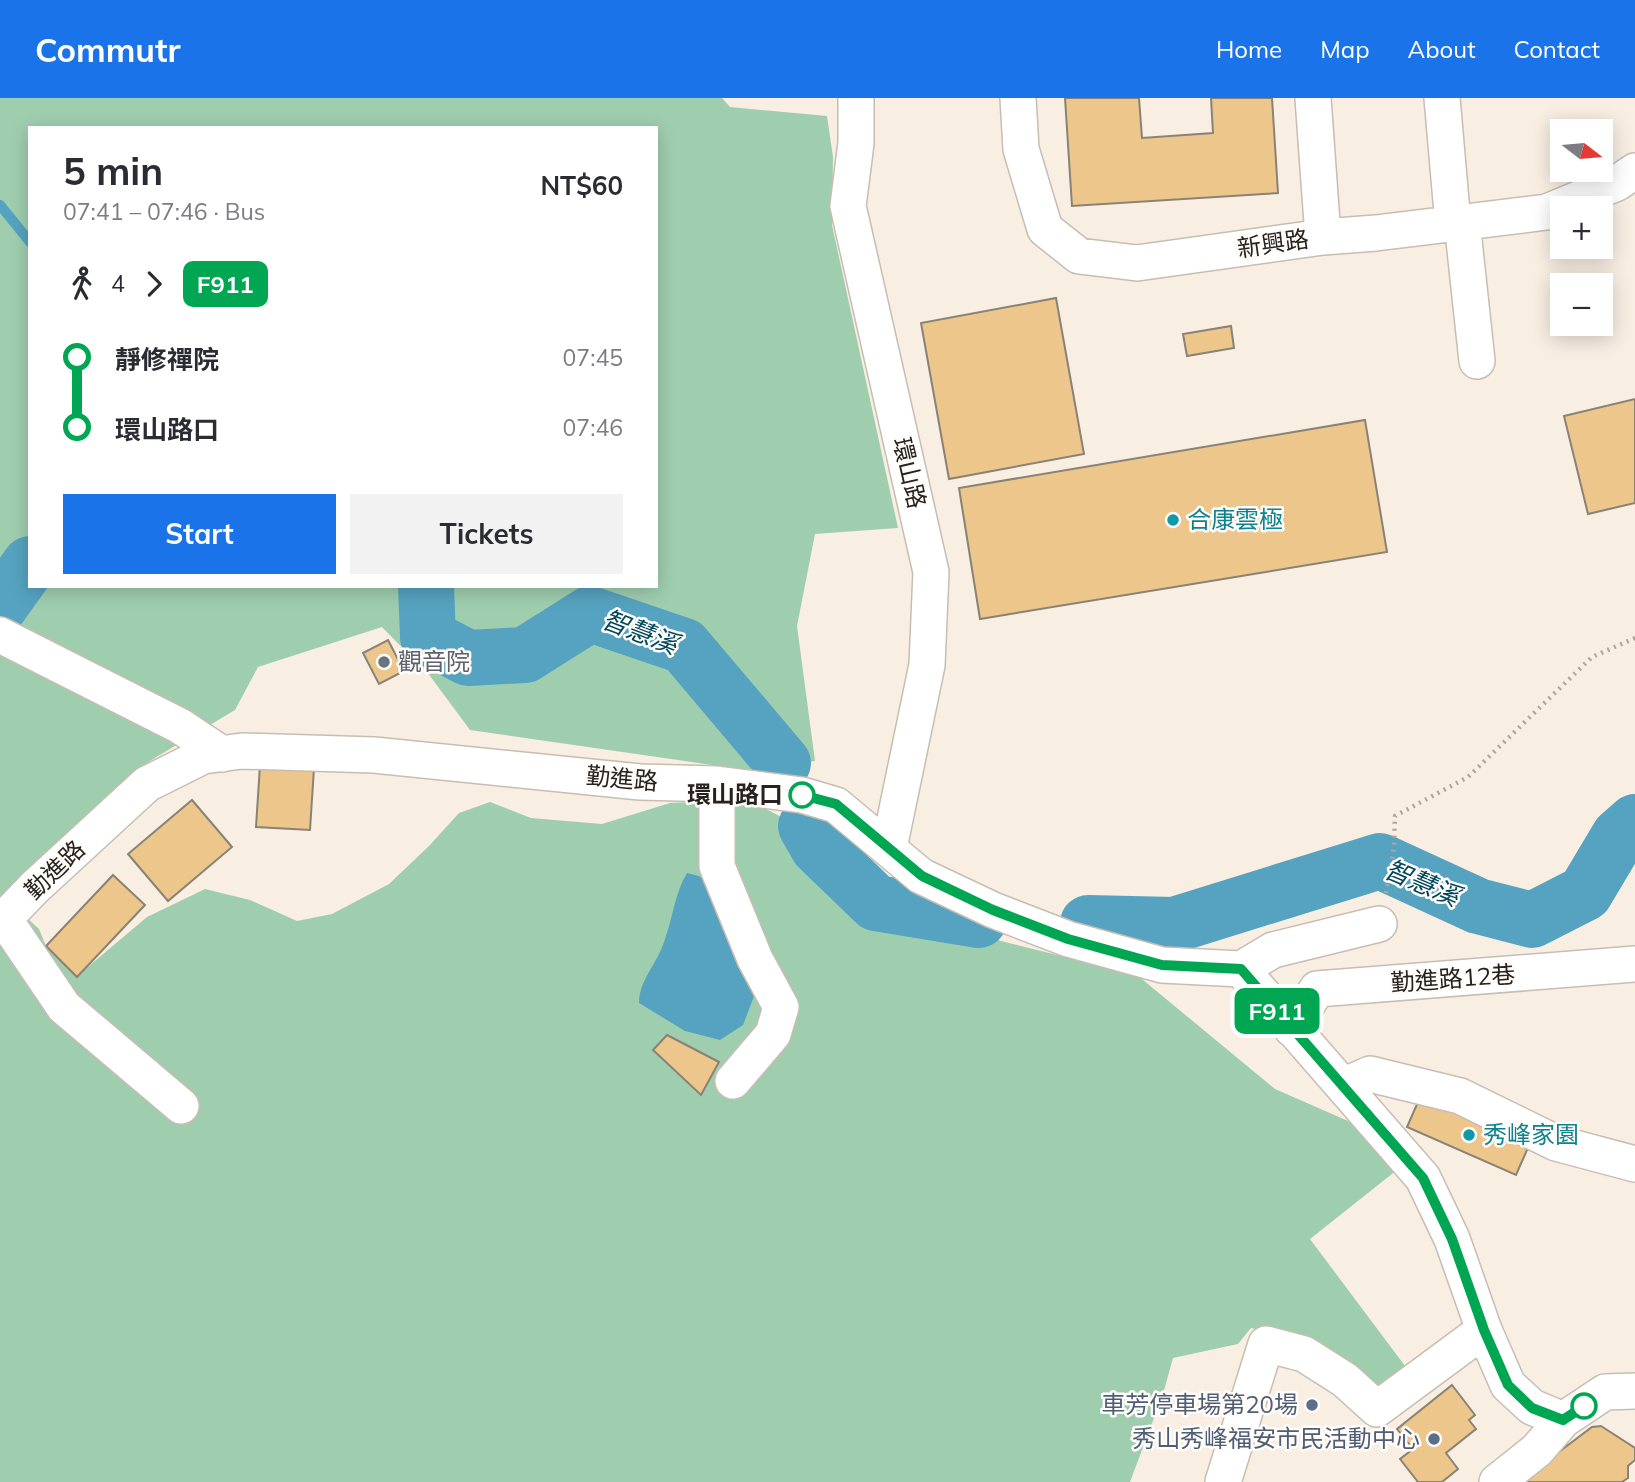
<!DOCTYPE html>
<html lang="en">
<head>
<meta charset="utf-8">
<style>
	:root { --surface:#fff; --page:#f2f2f3; --text:#2b2b33; --muted:#7c7c81; --accent:#1a73e8 }
	body { margin:0; font-family:Mulish,"Noto Sans TC",sans-serif; background:var(--page); color:var(--text); height:100vh; display:flex; flex-direction:column; font-size:26px; white-space:nowrap }
	* { box-sizing:border-box; margin:0 }
	p { font-size:23px; color:var(--muted) }
	.icon { flex:none; width:38px; height:38px; fill:none; stroke:currentColor; stroke-width:2; stroke-linecap:round; stroke-linejoin:round }
	.map { position:relative; flex:1; overflow:hidden }
	.panel { position:absolute; left:28px; top:28px; width:630px; height:462px; display:flex; flex-direction:column; background:var(--surface); border-radius:0px; box-shadow:0 4px 18px #0003 }
	.panel>* { flex:none }
	.badge { padding:0 14px; border-radius:10px; font-size:24px; line-height:46px }
	.needle { width:46px; rotate:106deg }
	.fabs { position:absolute; left:1550px; top:21px; display:grid; gap:14px }
	.fabs a { display:grid; place-items:center; width:63px; height:63px; border-radius:0px; background:var(--surface); box-shadow:0 4px 18px #0003; font-size:35px }
	.map>.badge { position:absolute; translate:-50% -50%; box-shadow:0 0 0 4px #fff }
	.legs { display:flex; align-items:center; gap:10px; height:77px; padding:0 35px; font-size:23px }
	.legs p { margin-inline-start:auto }
	.summary { display:flex; align-items:center; justify-content:space-between; height:119px; padding:0 35px }
	h1 { font-size:38px; font-weight:700; line-height:52px }
	.primary-button { display:flex; gap:14px; margin-top:auto; padding:14px 35px }
	.primary-button a { flex:1; height:80px; border-radius:0px; background:var(--accent); color:#fff; font-size:28px; font-weight:700; line-height:80px; text-align:center }
	.primary-button a+a { background:var(--page); color:var(--text) }
	ul { padding:0 35px; list-style:none }
	li { display:flex; align-items:center; gap:24px; height:70px; font-size:26px }
	li i { display:grid; place-items:center; width:10px; height:100%; margin:0 9px; background:currentColor }
	li i::after { content:''; width:18px; height:18px; margin:-9px; border:5px solid; border-radius:50%; background:var(--surface) }
	li p { margin-inline-start:auto }
	li:first-child i { background:linear-gradient(#0000 50%,currentColor 0) }
	li:last-child i { background:linear-gradient(currentColor 50%,#0000 0) }
	header { display:flex; align-items:center; gap:42px; box-sizing:border-box; height:98px; padding:0 35px; background:var(--accent); color:#fff }
	header strong { font-size:33px }
	nav { display:flex; gap:38px; margin-inline-start:auto; font-size:24px }
	.map>svg:first-child { display:block }
</style>
</head>
<body>
<header>
<strong>Commutr</strong>
<nav><a>Home</a><a>Map</a><a>About</a><a>Contact</a></nav>
</header>
<div class="map">
<svg width="1635" height="1384" viewBox="0 0 1635 1384">
	<rect width="100%" height="100%" fill="#f9eee2"/>
	<path fill="#9fceaf" fill-rule="evenodd" d="M0 0H722L730 9 827 18 833 59 832 127 898 430 815 436 797 528 815 663 747 672 470 632 430 578 382 529 258 569 235 612 148 664 4 799 39 831 46 848 77 878 147 819 205 791 250 802 297 823 332 816 389 786 429 748 459 715 490 704 531 720 602 726 670 705 737 702 762 709 846 752 900 800 1001 843 1137 877 1275 991 1355 1026 1397 1072 1310 1141 1408 1272 1376 1295 1301 1242 1251 1230 1238 1246 1173 1260 1163 1296 1130 1384H0ZM30 30H656V488H30Z"/>
	<path fill="#55a3c1" d="M687 775 699 778 710 787 756 893 743 927 720 942 685 933 639 905C639 882 657 866 664 844 673 820 674 797 687 775Z"/>
	<g fill="none" stroke-linecap="round" stroke-linejoin="round">
		<path stroke="#55a3c1" stroke-width="10" d="M0 107 30 144"/>
		<path stroke="#55a3c1" stroke-width="56" d="M426 488 428 539 468 560 525 557 590 516 684 548 783 665
			M0 508 30 466
			M806 728 818 749 876 805 979 822
			M1088 825 1174 827 1380 763 1478 808 1532 822 1585 795 1619 738 1635 724"/>
	</g>
	<path fill="#ecc68a" stroke="#898276" stroke-width="2" d="M1065 0H1139L1142 40 1213 35 1211 0H1272L1278 95 1072 108Z
		M1056 200 1084 356 949 381 921 225Z
		M1231 228 1234 250 1187 258 1183 236Z
		M1635 301V405L1588 416 1564 318Z
		M1365 322 1387 454 980 521 959 390Z
		M388 542 404 573 379 586 363 555Z
		M260 667 314 670 310 732 256 729Z
		M192 702 232 749 168 803 128 756Z
		M113 777 145 807 77 879 46 848Z
		M667 937 719 964 701 997 653 952Z
		M1421 997 1530 1045 1516 1077 1407 1029Z
		M1452 1287 1475 1317 1469 1322 1476 1331 1446 1355 1458 1371 1442 1384H1418L1400 1361 1413 1351 1397 1331Z
		M1601 1328 1635 1350V1362L1628 1368V1380L1622 1384H1519L1592 1329Z"/>
	<g fill="none" stroke-linecap="round" stroke-linejoin="round">
		<defs>
			<path id="minor" d="M856 0V45L848 108 931 474 927 567 889 750
				M1018 0 1021 51 1045 131 1079 158 1137 165 1323 139 1376 135 1547 114 1617 85 1635 73
				M1313 0 1323 139
				M1442 0 1453 126
				M1462 124 1477 263
				M0 537 180 628 222 656
				M717 686V768L755 861 781 909 773 936 733 983
				M5 822 64 909 181 1008
				M0 825 35 789 147 686 203 658 242 653 374 657 640 684 717 686 802 697 836 707 921 778 993 812 1068 841 1162 867 1241 871 1423 1080 1452 1141 1484 1232 1508 1287 1532 1309 1563 1322
				M1241 871 1273 852 1379 826
				M1292 931 1317 891 1635 866
				M1343 988 1370 976 1460 998 1556 1045 1635 1066
				M1223 1384 1266 1246 1304 1256 1345 1282 1377 1311 1484 1232
				M1497 1384 1537 1352 1563 1322 1605 1294 1635 1293"/>
		</defs>
		<use href="#minor" stroke="#c7bdb2" stroke-width="38"/>
		<path stroke="#aea59c" stroke-width="4.5" stroke-dasharray="2 5" stroke-linecap="butt" d="M1386 795 1394 749 1395 718 1468 679 1592 559 1635 540"/>
		<use href="#minor" stroke="#fff" stroke-width="35"/>
	</g>
	<g fill="none" stroke-linecap="round" stroke-linejoin="round">
		<defs>
			<path id="line-1" d="M802 697 836 706 922 778 993 812 1068 841 1162 867 1241 871 1423 1080 1452 1141 1484 1232 1508 1287 1532 1310 1563 1322 1584 1308"/>
		</defs>
		<use href="#line-1" stroke="#fff" stroke-width="16"/>
		<use href="#line-1" stroke="#00a651" stroke-width="10"/>
	</g>
	<g fill="#0f9aa8" stroke="#fffcfa" stroke-width="2.5">
		<circle cx="1173" cy="422" r="7"/>
		<circle cx="1469" cy="1037" r="7"/>
	</g>
	<circle fill="#6b7280" stroke="#fffcfa" stroke-width="2.5" cx="384" cy="564" r="7"/>
	<g fill="#fff" stroke="#00a651" stroke-width="3.5">
		<circle cx="802" cy="697" r="12"/>
		<circle cx="1584" cy="1308" r="12"/>
	</g>
	<g fill="#5c6f8a" stroke="#fffcfa" stroke-width="2.5">
		<circle cx="1312" cy="1307" r="7"/>
		<circle cx="1434" cy="1341" r="7"/>
	</g>
	<g text-anchor="middle" stroke-width="5" stroke-linejoin="round" paint-order="stroke">
		<g font-size="24" fill="#26221e" stroke="#fffcfa">
			<text transform="translate(1273 146) rotate(-8)" y="8">新興路</text>
			<text transform="translate(909 375) rotate(77)" y="8">環山路</text>
			<text transform="translate(622 681) rotate(5)" y="8">勤進路</text>
			<text transform="translate(55 772) rotate(-44)" y="8">勤進路</text>
			<text transform="translate(1453 881) rotate(-4)" y="8">勤進路12巷</text>
		</g>
		<g font-size="24" fill="#0d838f" stroke="#fffcfa" text-anchor="start">
			<text x="1187" y="430">合康雲極</text>
			<text x="1483" y="1045">秀峰家園</text>
		</g>
		<g font-size="24" fill="#5b616d" stroke="#fffcfa" text-anchor="start">
			<text x="398" y="572">觀音院</text>
		</g>
		<g font-size="24" font-weight="bold" fill="#26221e" stroke="#fffcfa" text-anchor="end">
			<text x="783" y="705">環山路口</text>
		</g>
		<g font-size="24" fill="#4e5e75" stroke="#fffcfa" text-anchor="end">
			<text x="1298" y="1315">車芳停車場第20場</text>
			<text x="1420" y="1349">秀山秀峰福安市民活動中心</text>
		</g>
		<g font-size="26" font-style="italic" fill="#00475c" stroke="#fffcfa">
			<text transform="translate(640 534) rotate(21)" y="9">智慧溪</text>
			<text transform="translate(1422 785) rotate(23)" y="9">智慧溪</text>
		</g>
	</g>
</svg>
<div class="fabs">
<a><svg class="needle" viewBox="-14 -14 28 28"><path d="M0-13l5 13h-10z" fill="#e53935"/><path d="M0 13l5-13h-10z" fill="#7c7c81"/></svg></a>
<a>+</a>
<a>−</a>
</div>
<b class="badge" style="left:1277px;top:913px;background:#00a651;color:#fff">F911</b>
<section class="panel">
<div class="summary"><div><h1>5 min</h1><p>07:41 – 07:46 · Bus</p></div><b>NT$60</b></div>
<div class="legs"><svg class="icon" aria-label="walk" viewBox="0 0 24 24"><circle cx="13" cy="4" r="2"/><path d="M13 8l-2 6 4 7M11 14l-3 7M7 12l3-4h3l4 4"/></svg>4<svg class="icon" aria-label="forward" viewBox="0 0 24 24"><path d="M9 5l7 7-7 7"/></svg><b class="badge" style="background:#00a651;color:#fff">F911</b></div>
<ul>
<li><i style="color:#00a651"></i><b>靜修禪院</b><p>07:45</p></li>
<li><i style="color:#00a651"></i><b>環山路口</b><p>07:46</p></li>
</ul>
<div class="primary-button"><a>Start</a><a>Tickets</a></div>
</section>
</div>
</body>
</html>
